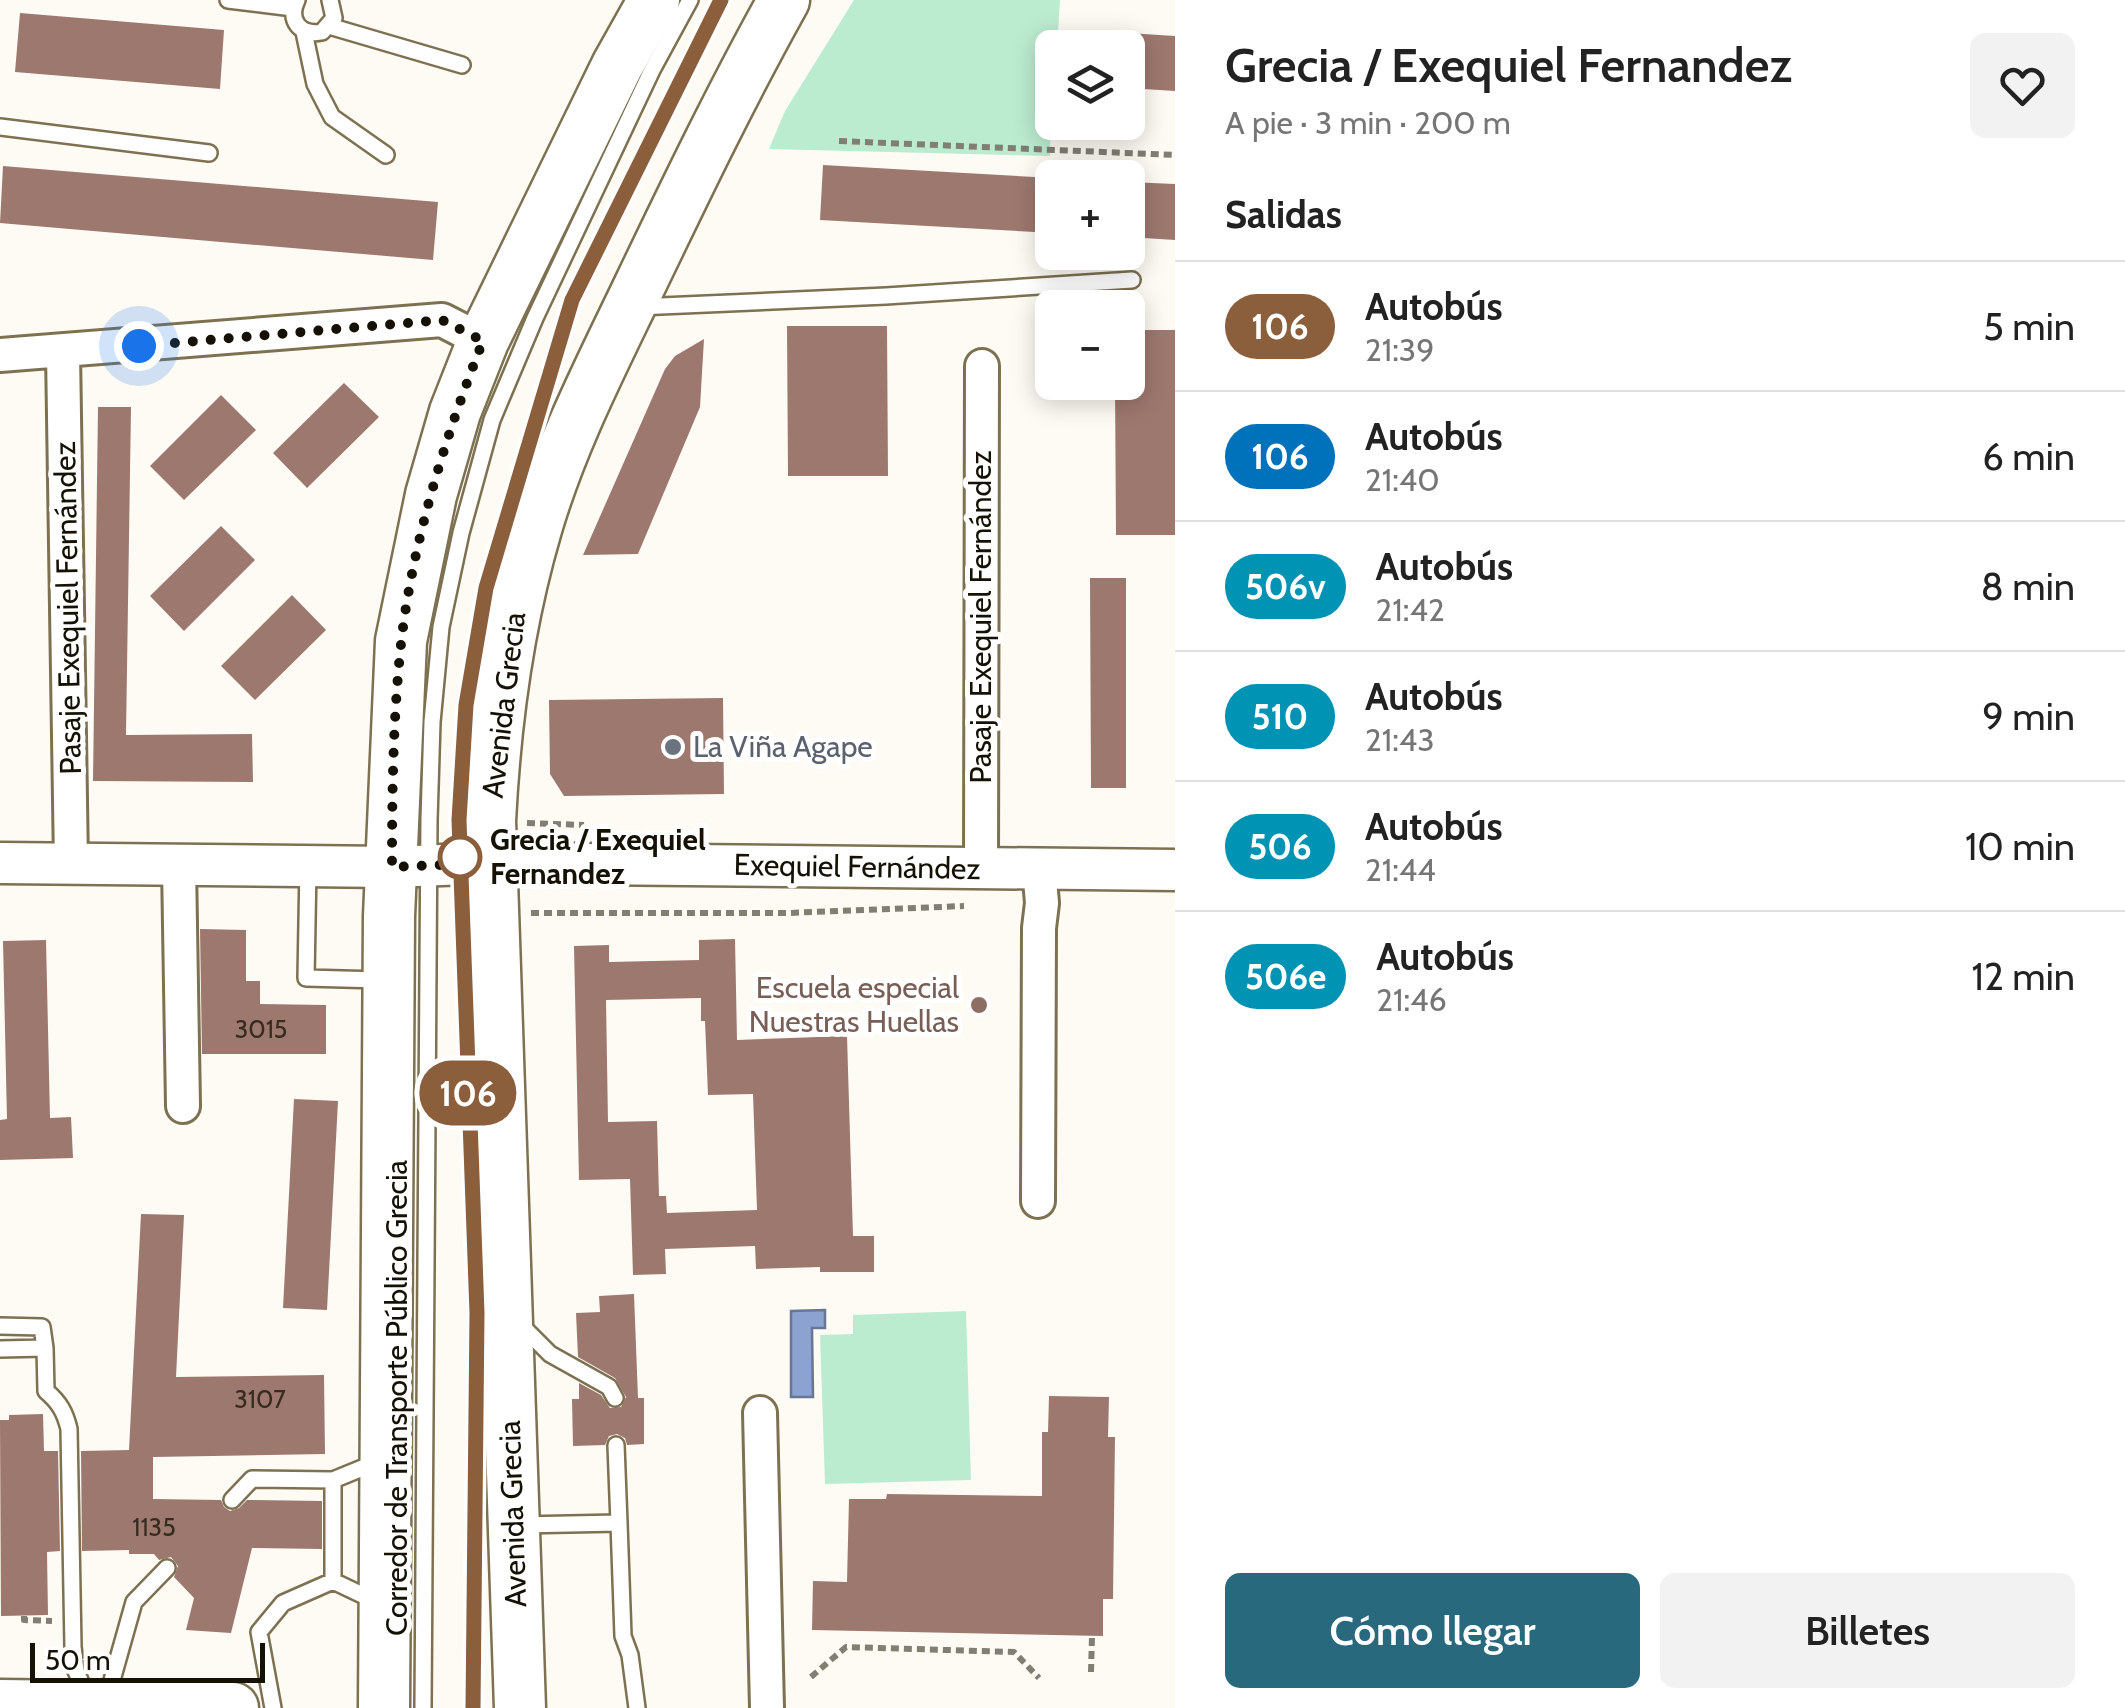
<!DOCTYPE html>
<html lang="es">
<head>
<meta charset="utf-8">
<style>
	:root { --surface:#fff; --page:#f2f2f2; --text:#222; --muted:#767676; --line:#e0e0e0; --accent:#29697d }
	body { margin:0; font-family:Cabin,sans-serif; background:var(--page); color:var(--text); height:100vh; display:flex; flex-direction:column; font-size:38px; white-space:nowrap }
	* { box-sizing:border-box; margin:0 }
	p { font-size:32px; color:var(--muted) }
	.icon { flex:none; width:55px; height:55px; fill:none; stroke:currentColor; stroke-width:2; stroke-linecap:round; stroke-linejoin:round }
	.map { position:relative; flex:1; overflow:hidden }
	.drawer { display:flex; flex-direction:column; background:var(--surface); width:950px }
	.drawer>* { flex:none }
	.badge { padding:0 20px; border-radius:32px; font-size:35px; line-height:65px }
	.controls { position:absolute; left:1035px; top:30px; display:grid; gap:20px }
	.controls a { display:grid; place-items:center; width:110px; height:110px; border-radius:15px; background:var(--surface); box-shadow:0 5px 25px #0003; font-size:50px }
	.scale { position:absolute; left:30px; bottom:25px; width:235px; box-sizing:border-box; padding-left:10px; border:5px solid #151105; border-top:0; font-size:28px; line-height:35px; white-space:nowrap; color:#151105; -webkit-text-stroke:8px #fff; paint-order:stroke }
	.you { position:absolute; width:50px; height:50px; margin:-25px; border:8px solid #fff; border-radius:50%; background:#1a73e8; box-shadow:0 0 0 15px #1a73e833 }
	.map>.badge { position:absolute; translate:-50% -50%; box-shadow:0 0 0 5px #fff }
	h2 { padding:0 50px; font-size:38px; line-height:90px }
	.round { display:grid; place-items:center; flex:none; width:105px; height:105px; border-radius:15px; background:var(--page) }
	.overview { display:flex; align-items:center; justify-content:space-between; height:170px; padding:0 50px }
	h1 { font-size:48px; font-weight:600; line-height:75px }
	.primary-button { display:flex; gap:20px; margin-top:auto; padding:20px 50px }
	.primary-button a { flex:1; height:115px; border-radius:15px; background:var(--accent); color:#fff; font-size:40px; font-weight:600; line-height:115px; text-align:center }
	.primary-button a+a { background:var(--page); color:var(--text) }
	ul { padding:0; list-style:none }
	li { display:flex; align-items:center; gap:30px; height:130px; padding:0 50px; border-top:2px solid var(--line) }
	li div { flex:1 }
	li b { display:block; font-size:38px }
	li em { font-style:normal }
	li .badge { min-width:110px; font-weight:700; text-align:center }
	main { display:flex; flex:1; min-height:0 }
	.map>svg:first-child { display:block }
</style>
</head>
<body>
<main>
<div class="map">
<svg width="1175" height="1708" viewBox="0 0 1175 1708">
	<rect width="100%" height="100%" fill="#fefbf4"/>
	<path fill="#bcecd0" d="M854 0H1060L1057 47 1052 48 1050 156 769 149 785 111Z
		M966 1311 971 1480 825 1484 820 1335 853 1334V1315Z"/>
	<path fill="#8ca2d0" stroke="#687693" stroke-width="2.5" d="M825 1310V1328H812L813 1397H791V1311Z"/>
	<path fill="#9d786f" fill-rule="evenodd" d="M20 13 224 30 220 89 15 72Z
		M1128 33 1175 36V91L1128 88Z
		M823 165 1052 178V233L820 220Z
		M3 166 438 202 433 260 0 223Z
		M1128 182 1175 184V240L1128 237Z
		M787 326H887L888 476H788Z
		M1128 330H1175V535H1116L1115 382H1128Z
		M704 339 700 407 638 554 583 555 665 369 675 356Z
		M344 383 379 417 307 488 273 453Z
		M221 395 256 430 184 500 150 466Z
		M98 407H131L126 735 252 734 253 782 93 781Z
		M221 526 255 560 184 631 150 596Z
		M1090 578H1126V788H1091Z
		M292 595 326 630 255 700 221 666Z
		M723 698 724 794 564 796 550 774 549 700Z
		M200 929 246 930V981H260V1004L326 1005V1054H202Z
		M735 939 737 1040 847 1036 853 1236H874V1272H820V1267L756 1269 755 1246 665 1249 666 1274 633 1275 630 1179 579 1180 574 946 609 945V962L699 960V940ZM701 998V1021H705L708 1095 753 1094 757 1210 667 1213 666 1196H659L657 1121 608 1122 606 1000Z
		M46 940 50 1118 71 1117 73 1158 0 1160V1120L7 1119 3 941Z
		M294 1099 338 1101 327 1310 283 1308Z
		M141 1214 184 1215 176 1377 324 1375 325 1454 153 1457V1499L221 1500 224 1507 230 1511 239 1508 247 1500 322 1501V1549L252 1548 231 1633 186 1630 194 1598 174 1577 178 1566 171 1557 159 1560 154 1554H129V1550L82 1551 81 1451 129 1450Z
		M634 1294 638 1398H644V1444L627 1445 625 1438 617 1434 609 1436 605 1445 573 1446 572 1399H579V1383L601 1395 610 1408 621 1407 626 1397 615 1378 578 1357 576 1313 600 1312 599 1296Z
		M1049 1396 1109 1397 1108 1437H1115L1113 1599H1103V1636L812 1630 813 1581 847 1582 849 1499H886L887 1494 1042 1496V1432H1048Z
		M43 1414 44 1451H58L60 1551 47 1552 48 1615 1 1616 0 1420H9V1415Z"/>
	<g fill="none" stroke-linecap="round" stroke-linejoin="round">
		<defs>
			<path id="service" d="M228 0 293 8
				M297 0C287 21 301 36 322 32L334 18 330 0
				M329 26 462 65
				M304 32 315 84 332 117 386 155
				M0 127 209 153
				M638 307 886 296 1132 280
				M308 866 306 978 380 980
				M518 1322 550 1354 609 1387 615 1398
				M0 1326 42 1327 45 1348
				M0 1349 45 1348 46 1391C59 1402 65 1412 69 1429L73 1647 76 1671 88 1699
				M616 1445 619 1523
				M232 1500 252 1479 333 1480 377 1462
				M520 1525 619 1523 623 1636 630 1655 637 1708
				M333 1581V1480
				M107 1698 134 1602 167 1568
				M273 1708 259 1632 283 1603 333 1581 375 1601
				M423 1708 429 820 432 722 441 627 461 533 492 420 535 318 652 70 690 0
				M473 1708 477 1313 459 820 466 705 486 588 572 300 721 0"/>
			<path id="minor" d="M63 352 71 864
				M0 355 442 320 483 341
				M179 865 183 1106
				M981 868 982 366
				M1038 1201 1039 928 1042 903 1039 868
				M760 1413 767 1708"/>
			<path id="tertiary" d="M0 863 392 867 491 863 1175 870"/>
			<path id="primary" d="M0 1705 233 1708
				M384 1708 389 916 401 641 431 495 455 412 483 341 617 66 654 0
				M520 1708 490 821C495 721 508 624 536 529 560 446 600 368 637 291 684 193 731 95 784 0"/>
		</defs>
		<use href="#service" stroke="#7d7151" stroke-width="20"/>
		<use href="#minor" stroke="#7d7151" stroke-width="38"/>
		<use href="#tertiary" stroke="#7d7151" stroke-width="45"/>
		<use href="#primary" stroke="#7d7151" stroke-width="55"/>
		<path stroke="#817e74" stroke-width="6" stroke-dasharray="8 5" stroke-linecap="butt" d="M839 141 1175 155
			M527 823 584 825
			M531 913H788L964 906
			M24 1616V1620L52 1621
			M1091 1672 1092 1636
			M811 1677 846 1647 1014 1652 1039 1678"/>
		<use href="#service" stroke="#fff" stroke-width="15"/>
		<use href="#minor" stroke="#fff" stroke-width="32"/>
		<use href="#tertiary" stroke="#fff" stroke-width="40"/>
		<use href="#primary" stroke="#fff" stroke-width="50"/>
	</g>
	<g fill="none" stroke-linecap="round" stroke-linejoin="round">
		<defs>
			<path id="line" d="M473 1708 477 1313 459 820 466 705 486 588 572 300 721 0"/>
		</defs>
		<use href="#line" stroke="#fff" stroke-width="22"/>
		<use href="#line" stroke="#8b5e3c" stroke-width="15"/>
		<path stroke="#151105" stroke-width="10" stroke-dasharray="0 18" d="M139 346 442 320 483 341C446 434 412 544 401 644 393 718 392 793 392 867L460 864V857"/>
	</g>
	<circle fill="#6b7280" stroke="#fff" stroke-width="4" cx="673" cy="747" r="10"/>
	<circle fill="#fff" stroke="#8b5e3c" stroke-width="5" cx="460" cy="857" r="20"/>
	<circle fill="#8d6e63" stroke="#fff" stroke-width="4" cx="979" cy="1005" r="10"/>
	<g text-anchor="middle" stroke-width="10" stroke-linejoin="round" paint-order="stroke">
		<g font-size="25" fill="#372b20">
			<text x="261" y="1038">3015</text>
			<text x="260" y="1408">3107</text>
			<text x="154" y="1536">1135</text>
		</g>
		<g font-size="30" fill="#151105" stroke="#fff">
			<text transform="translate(68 608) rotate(-91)" y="10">Pasaje Exequiel Fernández</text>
			<text transform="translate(981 617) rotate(-90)" y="10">Pasaje Exequiel Fernández</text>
			<text transform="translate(504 705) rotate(-83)" y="10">Avenida Grecia</text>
			<text transform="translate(857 867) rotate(1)" y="10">Exequiel Fernández</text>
			<text transform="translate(397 1398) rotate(-90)" y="10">Corredor de Transporte Público Grecia</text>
			<text transform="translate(513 1514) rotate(-92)" y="10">Avenida Grecia</text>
		</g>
		<g font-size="30" fill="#5b616d" stroke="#fff" text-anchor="start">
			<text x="693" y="757">La Viña Agape</text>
		</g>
		<g font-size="30" font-weight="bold" fill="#151105" stroke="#fff" text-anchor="start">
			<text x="490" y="850">Grecia / Exequiel<tspan x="490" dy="34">Fernandez</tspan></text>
		</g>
		<g font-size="30" fill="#785e54" stroke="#fff" text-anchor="end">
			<text x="959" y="998">Escuela especial<tspan x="959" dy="34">Nuestras Huellas</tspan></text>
		</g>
	</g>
</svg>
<div class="controls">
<a><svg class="icon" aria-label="layers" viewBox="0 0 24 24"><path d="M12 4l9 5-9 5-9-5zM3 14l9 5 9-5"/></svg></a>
<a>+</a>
<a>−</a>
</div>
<div class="scale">50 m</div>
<div class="you" style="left:139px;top:346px"></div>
<b class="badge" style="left:468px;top:1093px;background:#8b5e3c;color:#fff">106</b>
</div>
<section class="drawer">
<div class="overview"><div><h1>Grecia / Exequiel Fernandez</h1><p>A pie · 3 min · 200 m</p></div><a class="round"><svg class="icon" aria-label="heart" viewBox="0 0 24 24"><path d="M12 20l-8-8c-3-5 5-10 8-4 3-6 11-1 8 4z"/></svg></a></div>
<h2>Salidas</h2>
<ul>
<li><span class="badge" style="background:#8b5e3c;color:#fff">106</span><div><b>Autobús</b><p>21:39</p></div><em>5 min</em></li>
<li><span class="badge" style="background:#0072bc;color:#fff">106</span><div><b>Autobús</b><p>21:40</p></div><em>6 min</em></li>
<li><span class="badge" style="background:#0093b3;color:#fff">506v</span><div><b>Autobús</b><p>21:42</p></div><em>8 min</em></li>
<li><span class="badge" style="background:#0093b3;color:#fff">510</span><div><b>Autobús</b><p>21:43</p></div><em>9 min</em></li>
<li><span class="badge" style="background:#0093b3;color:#fff">506</span><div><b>Autobús</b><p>21:44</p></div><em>10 min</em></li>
<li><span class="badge" style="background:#0093b3;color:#fff">506e</span><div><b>Autobús</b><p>21:46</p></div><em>12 min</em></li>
</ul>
<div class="primary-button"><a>Cómo llegar</a><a>Billetes</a></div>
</section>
</main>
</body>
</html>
